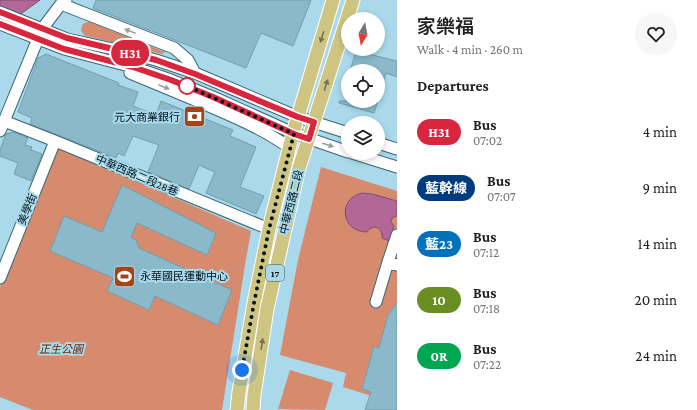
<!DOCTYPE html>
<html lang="en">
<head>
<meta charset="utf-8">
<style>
	:root { --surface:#fff; --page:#f6f6f6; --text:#222; --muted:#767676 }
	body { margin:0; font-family:"Crimson Pro","Noto Sans TC",serif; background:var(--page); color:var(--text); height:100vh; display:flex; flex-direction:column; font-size:15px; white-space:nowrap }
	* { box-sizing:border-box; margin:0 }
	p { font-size:13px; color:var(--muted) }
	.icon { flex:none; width:22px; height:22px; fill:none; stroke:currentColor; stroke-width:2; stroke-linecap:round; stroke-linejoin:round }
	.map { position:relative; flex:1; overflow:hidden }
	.drawer { display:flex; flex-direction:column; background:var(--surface); width:300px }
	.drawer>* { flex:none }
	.badge { padding:0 8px; border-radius:13px; font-size:14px; line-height:26px }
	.needle { width:26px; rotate:190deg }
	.controls { position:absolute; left:341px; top:12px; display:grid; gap:8px }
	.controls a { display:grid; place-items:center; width:44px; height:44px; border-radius:50%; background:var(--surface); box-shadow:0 2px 6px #0003; font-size:20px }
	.you { position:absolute; width:20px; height:20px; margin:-10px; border:3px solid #fff; border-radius:50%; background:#1a73e8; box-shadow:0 0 0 6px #1a73e833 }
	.map>.badge { position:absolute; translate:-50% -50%; box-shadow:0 0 0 2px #fff }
	h2 { padding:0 20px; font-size:15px; line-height:36px }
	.round { display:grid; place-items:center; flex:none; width:42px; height:42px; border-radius:21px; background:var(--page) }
	.summary { display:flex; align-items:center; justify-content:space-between; height:68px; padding:0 20px }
	h1 { font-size:19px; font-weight:600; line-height:30px }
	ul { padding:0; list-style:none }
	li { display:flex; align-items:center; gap:12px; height:56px; padding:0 20px }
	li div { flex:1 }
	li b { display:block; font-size:15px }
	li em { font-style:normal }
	li .badge { min-width:44px; font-weight:700; text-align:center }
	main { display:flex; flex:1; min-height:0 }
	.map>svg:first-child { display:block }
</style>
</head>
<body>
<main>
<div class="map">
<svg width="397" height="410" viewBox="0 0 397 410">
	<rect width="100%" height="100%" fill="#a9d9eb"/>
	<path fill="#d68b6e" d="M87 22H90L165 52 163 54 157 53 86 36 84 35 81 30 83 24Z
		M53 145 251 231 245 265 222 410H33L0 397V286Z
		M321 167 397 191V404L343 387 346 373 280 355 298 260Z
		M290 370 333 383 325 410 278 409Z"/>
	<path fill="#b26797" stroke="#7d4e71" d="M0 0H40L0 29Z
		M362 193 372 194 397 201V216C393 217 391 219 391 222L394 226 389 241 382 238C383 227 373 223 367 232 341 232 337 199 362 193Z"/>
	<path fill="#8ab9ca" stroke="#709faf" d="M96 0H311L293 46 261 33 246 68 93 8Z
		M356 51 397 61V77L386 73 380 92H378V71H350Z
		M46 54 119 83 118 85 138 92 133 106 156 115 161 101 233 130 230 136 256 147 240 187 264 196 256 214 206 193 215 172 199 165 189 189 148 172 159 145 133 136 124 156 118 153 116 158 30 124 32 118 18 112 38 58Z
		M339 101H378L374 113 339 103Z
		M13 132 28 138 25 145 32 147 31 150 42 154 31 181 14 174 18 163 0 156V150L6 134Z
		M122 185 216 233 207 255 137 223 131 237 136 240 139 248 232 290 218 325 155 296 149 310 107 291 113 278 50 251 64 216 102 232Z
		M397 303V410H365L371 392 362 389 374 346 379 348 388 315Z"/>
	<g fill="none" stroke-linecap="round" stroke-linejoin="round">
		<defs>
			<path id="minor" d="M61 4 174 48 188 60 195 73
				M0 12 67 39 113 49 156 60 195 73 298 117 348 133
				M0 24 64 49 133 67 171 80 213 97 293 133 348 152
				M130 73C154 83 178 93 202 103 232 116 262 128 290 148
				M4 121 55 141 269 229
				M0 131 42 29 61 4 66 0
				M378 143 397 149
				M352 153 397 167
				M397 235 388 262 397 265
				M0 278 55 141
				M376 302 388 262"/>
			<path id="major" d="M237 410 239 392 254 303 269 229 293 133 333 0
				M253 410 254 395 267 309 283 238 299 168 353 0"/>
		</defs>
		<use href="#minor" stroke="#386675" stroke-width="13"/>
		<use href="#major" stroke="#fff" stroke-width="15"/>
		<use href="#minor" stroke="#fff" stroke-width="11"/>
		<use href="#major" stroke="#cec582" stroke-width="13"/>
	</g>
	<defs><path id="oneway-solid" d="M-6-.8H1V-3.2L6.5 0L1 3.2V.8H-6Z"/></defs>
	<g fill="#9aa1a3">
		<use href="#oneway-solid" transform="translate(130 31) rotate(-159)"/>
		<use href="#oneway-solid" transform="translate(164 87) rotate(23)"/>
		<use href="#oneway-solid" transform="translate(328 145) rotate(18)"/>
	</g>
	<g fill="#727553">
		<use href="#oneway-solid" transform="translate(322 37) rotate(107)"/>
		<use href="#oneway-solid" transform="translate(326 85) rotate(-72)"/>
		<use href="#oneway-solid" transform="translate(262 344) rotate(-81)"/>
	</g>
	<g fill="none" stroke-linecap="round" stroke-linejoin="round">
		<defs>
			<path id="line" d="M0 12 67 38 113 49 156 60 195 74 298 117 314 122 309 139 294 134 213 97 171 80 133 67 64 49 0 24"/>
		</defs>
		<use href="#line" stroke="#fff" stroke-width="9"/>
		<use href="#line" stroke="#d7263d" stroke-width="6"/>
		<path stroke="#021319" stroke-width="4" stroke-dasharray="0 7.2" d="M187 86 185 85 294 134 269 229 254 303 242 370"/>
	</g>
	<defs>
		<symbol id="bank-square" viewBox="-11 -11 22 22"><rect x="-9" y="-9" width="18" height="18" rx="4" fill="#a84314" stroke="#a9d9eb"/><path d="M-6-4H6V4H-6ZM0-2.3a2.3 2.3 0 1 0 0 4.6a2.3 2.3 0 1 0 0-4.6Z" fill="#fff"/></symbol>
		<symbol id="stadium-square" viewBox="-11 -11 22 22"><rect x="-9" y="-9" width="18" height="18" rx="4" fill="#a84314" stroke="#a9d9eb"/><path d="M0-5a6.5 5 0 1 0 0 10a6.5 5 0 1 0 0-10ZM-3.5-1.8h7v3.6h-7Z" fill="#fff"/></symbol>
	</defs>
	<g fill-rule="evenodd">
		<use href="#bank-square" x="182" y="104" width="25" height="25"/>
		<use href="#stadium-square" x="112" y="264" width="25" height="25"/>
	</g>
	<circle fill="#fff" stroke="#d7263d" stroke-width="2" cx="187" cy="86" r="8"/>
	<g text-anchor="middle" stroke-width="4" stroke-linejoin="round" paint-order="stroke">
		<rect fill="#a9d9eb" stroke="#344e58" stroke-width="1" x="266" y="265" width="18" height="16" rx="3"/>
		<g font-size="10" font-weight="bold" fill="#021319">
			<text x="275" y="277">17</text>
		</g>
		<g font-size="11" fill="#021319" stroke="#a9d9eb" text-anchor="end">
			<text x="180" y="121">元大商業銀行</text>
			<text x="140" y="280" text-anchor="start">永華國民運動中心</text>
		</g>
		<g font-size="11" fill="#021319" stroke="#a9d9eb">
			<text transform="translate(137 175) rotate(23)" y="4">中華西路二段28巷</text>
			<text transform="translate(291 202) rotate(-76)" y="4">中華西路二段</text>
			<text transform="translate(27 209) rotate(-68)" y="4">美學街</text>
		</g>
		<g font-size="11" font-style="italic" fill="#6f2400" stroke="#a9d9eb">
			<text x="61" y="353">正生公園</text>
		</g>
	</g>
</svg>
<div class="controls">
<a><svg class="needle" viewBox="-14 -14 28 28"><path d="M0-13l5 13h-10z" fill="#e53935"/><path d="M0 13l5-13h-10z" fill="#767676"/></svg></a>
<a><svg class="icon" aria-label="locate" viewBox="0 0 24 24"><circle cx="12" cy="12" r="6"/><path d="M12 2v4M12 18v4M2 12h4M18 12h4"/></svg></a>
<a><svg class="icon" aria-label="layers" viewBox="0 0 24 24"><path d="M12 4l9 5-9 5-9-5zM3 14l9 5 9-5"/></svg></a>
</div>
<div class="you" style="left:242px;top:370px"></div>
<b class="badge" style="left:130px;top:53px;background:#d7263d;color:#fff">H31</b>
</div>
<section class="drawer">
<div class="summary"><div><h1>家樂福</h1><p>Walk · 4 min · 260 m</p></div><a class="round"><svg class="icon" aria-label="heart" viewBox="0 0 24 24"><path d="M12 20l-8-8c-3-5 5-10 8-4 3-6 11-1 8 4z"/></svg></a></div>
<h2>Departures</h2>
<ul>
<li><span class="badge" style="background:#d7263d;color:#fff">H31</span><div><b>Bus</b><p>07:02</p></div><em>4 min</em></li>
<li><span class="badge" style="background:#003b80;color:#fff">藍幹線</span><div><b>Bus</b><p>07:07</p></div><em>9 min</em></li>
<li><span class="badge" style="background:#0072bc;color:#fff">藍23</span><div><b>Bus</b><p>07:12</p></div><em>14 min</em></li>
<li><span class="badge" style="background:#6b8e23;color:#fff">10</span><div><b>Bus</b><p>07:18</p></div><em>20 min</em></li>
<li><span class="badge" style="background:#00a651;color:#fff">0R</span><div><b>Bus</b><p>07:22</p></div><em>24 min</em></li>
</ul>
</section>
</main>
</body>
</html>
